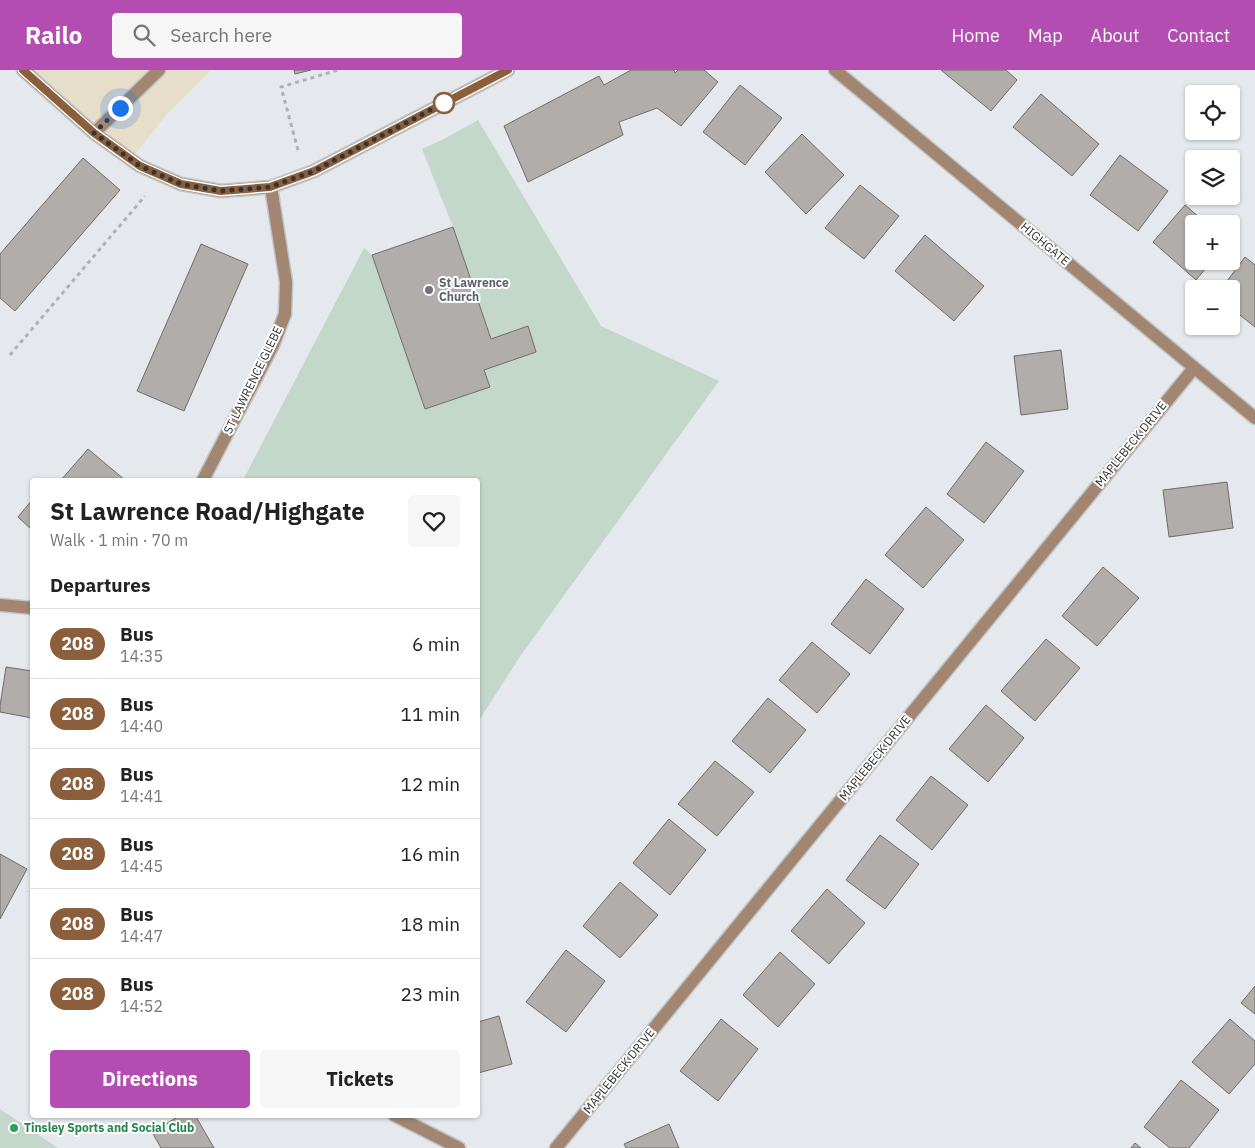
<!DOCTYPE html>
<html lang="en">
<head>
<meta charset="utf-8">
<style>
	:root { --surface:#fff; --page:#f6f6f6; --text:#222; --muted:#767676; --line:#e0e0e0; --accent:#b34db2 }
	body { margin:0; font-family:"IBM Plex Sans",sans-serif; background:var(--page); color:var(--text); height:100vh; display:flex; flex-direction:column; font-size:19px; white-space:nowrap }
	* { box-sizing:border-box; margin:0 }
	p { font-size:16px; color:var(--muted) }
	.icon { flex:none; width:28px; height:28px; fill:none; stroke:currentColor; stroke-width:2; stroke-linecap:round; stroke-linejoin:round }
	.map { position:relative; flex:1; overflow:hidden }
	.drawer { position:absolute; left:30px; top:408px; width:450px; height:640px; display:flex; flex-direction:column; background:var(--surface); border-radius:5px; box-shadow:0 1px 4px #0004 }
	.drawer>* { flex:none }
	.badge { padding:0 10px; border-radius:16px; font-size:18px; line-height:32px }
	.controls { position:absolute; left:1185px; top:15px; display:grid; gap:10px }
	.controls a { display:grid; place-items:center; width:55px; height:55px; border-radius:5px; background:var(--surface); box-shadow:0 1px 4px #0004; font-size:25px }
	.you { position:absolute; width:25px; height:25px; margin:-12px; border:4px solid #fff; border-radius:50%; background:#1a73e8; box-shadow:0 0 0 8px #1a73e833 }
	.map>.badge { position:absolute; translate:-50% -50%; box-shadow:0 0 0 2px #fff }
	h2 { padding:0 20px; font-size:19px; line-height:45px }
	.round { display:grid; place-items:center; flex:none; width:52px; height:52px; border-radius:5px; background:var(--page) }
	.headline { display:flex; align-items:center; justify-content:space-between; height:85px; padding:0 20px }
	h1 { font-size:24px; font-weight:700; line-height:38px }
	.button { display:flex; gap:10px; margin-top:auto; padding:10px 20px }
	.button a { flex:1; height:58px; border-radius:5px; background:var(--accent); color:#fff; font-size:20px; font-weight:700; line-height:58px; text-align:center }
	.button a+a { background:var(--page); color:var(--text) }
	ul { padding:0; list-style:none }
	li { display:flex; align-items:center; gap:15px; height:70px; padding:0 20px; border-top:1px solid var(--line) }
	li div { flex:1 }
	li b { display:block; font-size:19px }
	li em { font-style:normal }
	li .badge { min-width:55px; font-weight:700; text-align:center }
	header { display:flex; align-items:center; gap:30px; box-sizing:border-box; height:70px; padding:0 25px; background:var(--accent); color:#fff }
	header strong { font-size:24px }
	nav { display:flex; gap:28px; margin-inline-start:auto; font-size:18px }
	.search { width:350px; height:45px; background:var(--page); display:flex; align-items:center; gap:12px; box-sizing:border-box; padding:0 18px; border-radius:5px; color:var(--muted); font-size:19px }
	.map>svg:first-child { display:block }
</style>
</head>
<body>
<header>
<strong>Railo</strong>
<div class="search"><svg class="icon" aria-label="search" viewBox="0 0 24 24"><circle cx="10" cy="10" r="6"/><path d="M15 15l6 6"/></svg>Search here</div>
<nav><a>Home</a><a>Map</a><a>About</a><a>Contact</a></nav>
</header>
<div class="map">
<svg width="1255" height="1078" viewBox="0 0 1255 1078">
	<rect width="100%" height="100%" fill="#e5e9ed"/>
	<path fill="#e7dec9" d="M23 0H211L167 44 131 89Z"/>
	<path fill="#c3d7cb" d="M478 50 601 256 719 311 521 585 478 652V410H243L364 178 372 185 425 339 490 317 484 300 536 282 528 256 491 269 453 157 422 79 444 69Z
		M0 1039 58 1078H0Z"/>
	<path fill="#b1adaa" stroke="#706c69" d="M294 0H311L295 4Z
		M631 0H674L675 3 678 0H704L718 12 681 56 657 38 619 52 623 65 528 112 504 56 599 6 604 15Z
		M941 0H1006L1017 10 991 41Z
		M740 15 782 48 745 95 703 62Z
		M1041 24 1099 74 1072 106 1013 57Z
		M802 64 844 105 806 144 765 102Z
		M1120 85 1168 121 1138 161 1090 125Z
		M83 88 120 120 15 241 0 228V184Z
		M860 115 899 146 864 189 825 158Z
		M1185 135 1207 154H1194V191H1212L1196 210 1153 172Z
		M453 157 491 269 528 256 536 282 484 300 490 317 425 339 372 185Z
		M925 165 984 216 954 251 895 201Z
		M201 174 248 194 184 341 137 321Z
		M1245 187 1255 195V257L1231 238V219H1221Z
		M1061 280 1068 339 1021 345 1014 286Z
		M986 372 1024 401 984 453 947 424Z
		M88 379 125 410H61Z
		M1227 412 1233 458 1169 467 1163 420Z
		M32 430V460L18 447Z
		M926 437 964 470 923 518 885 485Z
		M1103 497 1139 528 1097 576 1062 546Z
		M866 509 904 539 870 584 831 554Z
		M1046 569 1080 598 1035 651 1001 621Z
		M812 572 850 604 817 643 779 610Z
		M6 597 32 601V648L0 642V636Z
		M768 628 806 660 770 703 732 671Z
		M986 635 1024 668 988 712 949 679Z
		M715 691 754 722 717 766 678 734Z
		M931 706 968 735 932 780 896 750Z
		M669 749 706 780 670 825 633 793Z
		M880 765 919 794 885 839 846 810Z
		M0 784 27 799 0 849Z
		M620 812 658 845 620 888 583 856Z
		M827 819 865 853 829 894 791 861Z
		M566 880 605 911 566 962 526 932Z
		M780 882 815 914 778 957 743 925Z
		M1255 916V944L1241 933Z
		M499 946 512 994 478 1003V952Z
		M721 949 758 979 718 1031 680 1001Z
		M1230 949 1255 971V994L1229 1024 1192 992Z
		M1181 1010 1219 1040 1189 1078H1170L1144 1057Z
		M181 1045H195L214 1078H161L152 1062Z
		M669 1054 679 1078H626L624 1074Z
		M1135 1073 1141 1078H1131Z"/>
	<g fill="none" stroke-linecap="round" stroke-linejoin="round">
		<defs>
			<path id="minor" d="M23 0 94 63 140 96 181 114 221 121 271 117 314 101 508 0
				M835 0 1255 348
				M94 63 159 0
				M203 410 273 275 285 244 286 212 271 117
				M0 535 32 538
				M394 1045 459 1078
				M556 1078 1194 298"/>
		</defs>
		<use href="#minor" stroke="#c1c5c8" stroke-width="15"/>
		<path stroke="#aeb1b4" stroke-width="3" stroke-dasharray="4 4" stroke-linecap="butt" d="M298 80 281 17 338 0
			M10 285 145 126"/>
		<use href="#minor" stroke="#a28672" stroke-width="12"/>
	</g>
	<g fill="none" stroke-linecap="round" stroke-linejoin="round">
		<defs>
			<path id="line" d="M23 0 94 63 140 96 181 114 221 121 270 117 314 101 508 0"/>
		</defs>
		<use href="#line" stroke="#fff" stroke-width="11"/>
		<use href="#line" stroke="#8b5e3c" stroke-width="8"/>
		<path stroke="#323435" stroke-width="5" stroke-dasharray="0 9" d="M120 38 94 63 140 96 181 114 221 121 270 117 314 101 444 33"/>
	</g>
	<circle fill="#fff" stroke="#8b5e3c" stroke-width="2.5" cx="444" cy="33" r="10"/>
	<circle fill="#6b7280" stroke="#fff" stroke-width="2" cx="429" cy="220" r="5"/>
	<circle fill="#2e9e5b" stroke="#fff" stroke-width="2" cx="14" cy="1058" r="5"/>
	<g text-anchor="middle" stroke-width="4" stroke-linejoin="round" paint-order="stroke">
		<g font-size="12" fill="#323435" stroke="#fff">
			<text transform="translate(1045 174) rotate(40)" y="4">HIGHGATE</text>
			<text transform="translate(253 310) rotate(-64)" y="4">ST LAWRENCE GLEBE</text>
			<text transform="translate(1131 374) rotate(-51)" y="4">MAPLEBECK DRIVE</text>
			<text transform="translate(875 688) rotate(-51)" y="4">MAPLEBECK DRIVE</text>
			<text transform="translate(619 1001) rotate(-51)" y="4">MAPLEBECK DRIVE</text>
		</g>
		<g font-size="12" font-weight="bold" fill="#5b616d" stroke="#fff" text-anchor="start">
			<text x="439" y="217">St Lawrence<tspan x="439" dy="14">Church</tspan></text>
		</g>
		<g font-size="12" font-weight="bold" fill="#27864d" stroke="#fff" text-anchor="start">
			<text x="24" y="1062">Tinsley Sports and Social Club</text>
		</g>
	</g>
</svg>
<div class="controls">
<a><svg class="icon" aria-label="locate" viewBox="0 0 24 24"><circle cx="12" cy="12" r="6"/><path d="M12 2v4M12 18v4M2 12h4M18 12h4"/></svg></a>
<a><svg class="icon" aria-label="layers" viewBox="0 0 24 24"><path d="M12 4l9 5-9 5-9-5zM3 14l9 5 9-5"/></svg></a>
<a>+</a>
<a>−</a>
</div>
<div class="you" style="left:120px;top:38px"></div>
<section class="drawer">
<div class="headline"><div><h1>St Lawrence Road/Highgate</h1><p>Walk · 1 min · 70 m</p></div><a class="round"><svg class="icon" aria-label="heart" viewBox="0 0 24 24"><path d="M12 20l-8-8c-3-5 5-10 8-4 3-6 11-1 8 4z"/></svg></a></div>
<h2>Departures</h2>
<ul>
<li><span class="badge" style="background:#8b5e3c;color:#fff">208</span><div><b>Bus</b><p>14:35</p></div><em>6 min</em></li>
<li><span class="badge" style="background:#8b5e3c;color:#fff">208</span><div><b>Bus</b><p>14:40</p></div><em>11 min</em></li>
<li><span class="badge" style="background:#8b5e3c;color:#fff">208</span><div><b>Bus</b><p>14:41</p></div><em>12 min</em></li>
<li><span class="badge" style="background:#8b5e3c;color:#fff">208</span><div><b>Bus</b><p>14:45</p></div><em>16 min</em></li>
<li><span class="badge" style="background:#8b5e3c;color:#fff">208</span><div><b>Bus</b><p>14:47</p></div><em>18 min</em></li>
<li><span class="badge" style="background:#8b5e3c;color:#fff">208</span><div><b>Bus</b><p>14:52</p></div><em>23 min</em></li>
</ul>
<div class="button"><a>Directions</a><a>Tickets</a></div>
</section>
</div>
</body>
</html>
